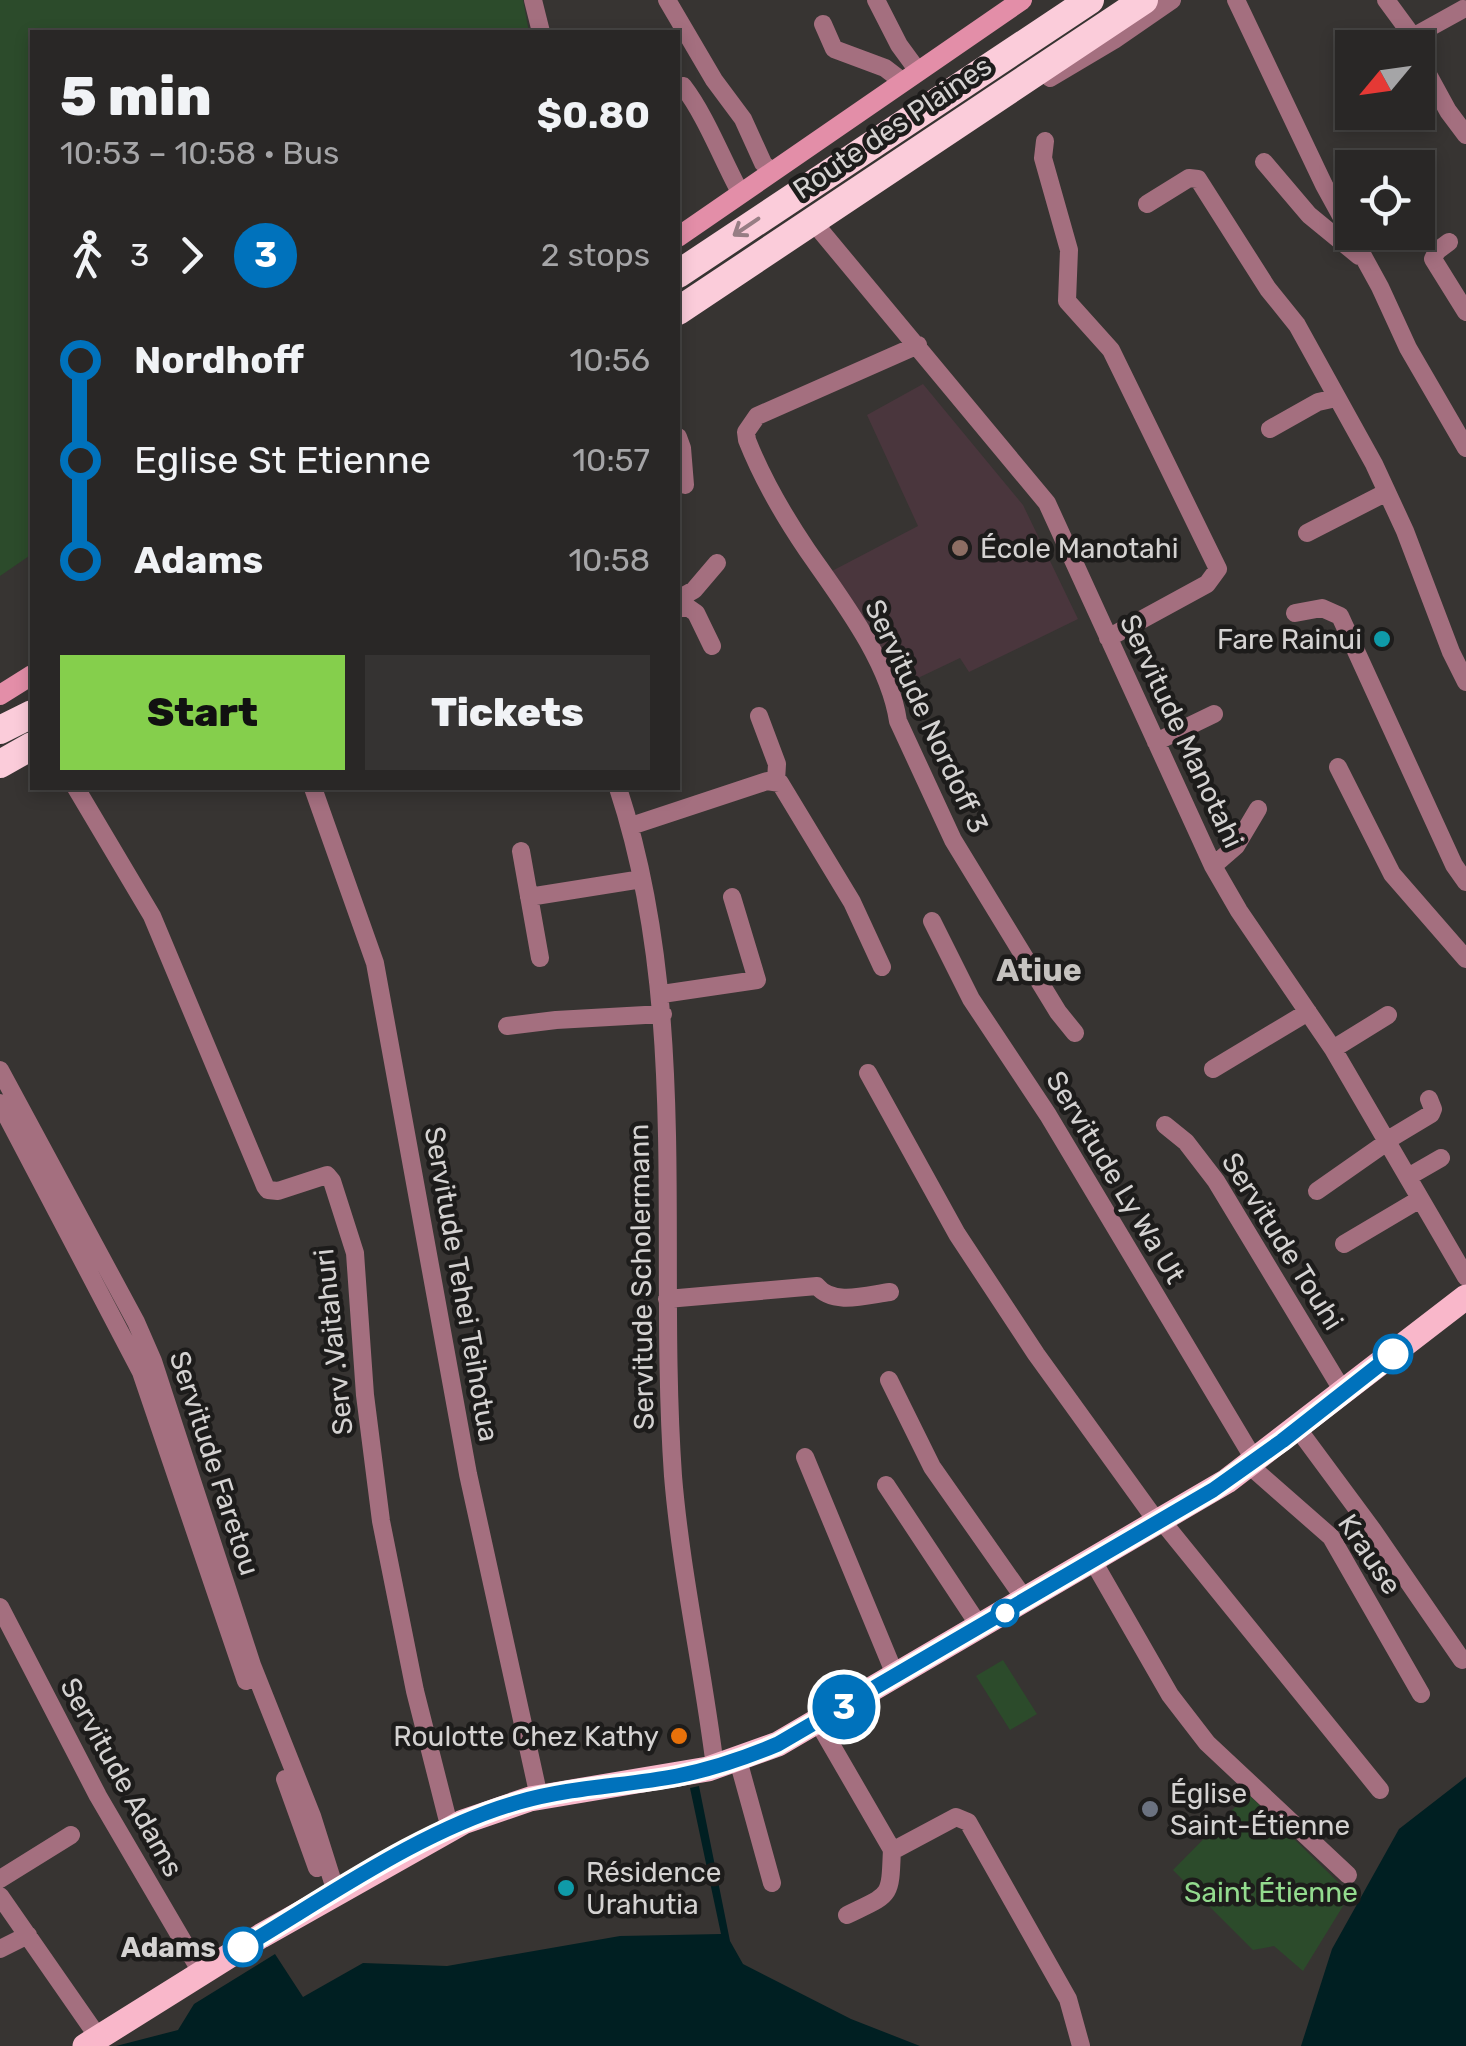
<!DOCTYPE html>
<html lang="en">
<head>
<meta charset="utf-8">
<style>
	:root { --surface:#292726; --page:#353332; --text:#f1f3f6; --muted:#a5a5a7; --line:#454443; --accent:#85cf4c }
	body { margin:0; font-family:Rubik,sans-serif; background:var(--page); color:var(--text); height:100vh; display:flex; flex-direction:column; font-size:38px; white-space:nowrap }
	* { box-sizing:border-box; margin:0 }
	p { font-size:32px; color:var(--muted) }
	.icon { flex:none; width:55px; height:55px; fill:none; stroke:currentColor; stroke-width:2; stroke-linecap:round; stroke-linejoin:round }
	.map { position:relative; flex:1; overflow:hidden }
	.drawer { position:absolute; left:30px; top:30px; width:650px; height:760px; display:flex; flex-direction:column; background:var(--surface); border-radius:0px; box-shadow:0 5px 15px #0003,0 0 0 2px var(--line) }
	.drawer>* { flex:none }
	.badge { padding:0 20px; border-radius:32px; font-size:35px; line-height:65px }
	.needle { width:65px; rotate:241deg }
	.controls { position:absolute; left:1335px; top:30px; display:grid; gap:20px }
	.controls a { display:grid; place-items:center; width:100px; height:100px; border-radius:0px; background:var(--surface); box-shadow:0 5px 15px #0003,0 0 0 2px var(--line); font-size:50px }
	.map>.badge { position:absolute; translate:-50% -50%; box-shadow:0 0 0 5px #fff }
	.legs { display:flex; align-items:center; gap:15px; height:110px; padding:0 30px; font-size:32px }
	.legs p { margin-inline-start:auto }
	.headline { display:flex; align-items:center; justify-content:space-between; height:170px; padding:0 30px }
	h1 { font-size:55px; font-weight:800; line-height:75px }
	.primary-button { display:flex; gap:20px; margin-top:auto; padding:20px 30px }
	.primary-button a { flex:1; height:115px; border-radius:0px; background:var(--accent); color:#111; font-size:40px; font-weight:800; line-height:115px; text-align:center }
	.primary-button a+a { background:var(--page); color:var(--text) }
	ul { padding:0 30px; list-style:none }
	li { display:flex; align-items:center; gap:35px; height:100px; font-size:38px }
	li i { display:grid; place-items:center; width:15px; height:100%; margin:0 12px; background:currentColor }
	li i::after { content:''; width:25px; height:25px; margin:-12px; border:8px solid; border-radius:50%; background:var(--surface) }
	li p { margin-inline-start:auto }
	li:first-child i { background:linear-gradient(#0000 50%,currentColor 0) }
	li:last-child i { background:linear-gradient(currentColor 50%,#0000 0) }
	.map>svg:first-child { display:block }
</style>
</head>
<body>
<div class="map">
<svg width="1466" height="2046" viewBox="0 0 1466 2046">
	<rect width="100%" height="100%" fill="#373432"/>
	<path fill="#4a363d" d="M923 384 1023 505 1078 619 969 672 960 658 897 688 832 571 918 526 867 415Z"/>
	<path fill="#2c4b2b" d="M0 0H523L529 32H32V554L0 576Z
		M1003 1660 1037 1714 1010 1730 976 1676Z
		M1248 1794 1338 1882 1343 1906 1303 1971 1274 1946 1253 1950 1173 1870Z"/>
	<path fill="#001f22" d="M1466 1777V2046H1301L1332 1949 1399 1829Z
		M699 1786 730 1941 743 1964 851 2019 920 2046H116L178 2030 194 2004 275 1954 303 1997 363 1963 447 1966 620 1936 721 1934 690 1788Z"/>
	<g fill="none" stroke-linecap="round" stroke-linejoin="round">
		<path stroke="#a46f7f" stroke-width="18" d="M533 0 541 32
			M667 0 714 80 743 119 763 163 772 172
			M876 0 899 45 918 71
			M1236 0 1324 185 1380 287 1408 348 1466 448
			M1386 0 1411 34 1412 41
			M823 24 834 49 885 68 902 81
			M1411 34H1418L1463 9
			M1418 56 1448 111 1466 135
			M1050 78 1114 40 1172 0
			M683 86C706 116 722 159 741 194
			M1045 141 1043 158 1069 250 1067 301 1111 350 1218 569 1207 584 1108 638
			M1264 162 1309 215 1359 256
			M1147 204 1189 178 1198 179 1268 289 1297 325 1374 464 1405 531 1451 652 1466 682
			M820 230 1047 503 1213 866 1239 911 1333 1049 1466 1277
			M1449 242 1437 251 1433 259 1466 312
			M918 345 757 416 746 432 747 440C762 478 784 516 807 550 841 599 889 661 898 721L953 840 1058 1012 1075 1033
			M1270 429 1318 402 1336 398
			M678 437 682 448 685 485
			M1307 533 1387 492
			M678 599 694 590 717 563
			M678 609 686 606 696 613 712 646
			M1295 613 1322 608 1340 616 1454 865 1466 882
			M759 716 777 764 776 781
			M1156 742 1214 714
			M1338 767 1392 874 1466 959
			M76 788 152 916 265 1186 268 1190 278 1191 327 1175 332 1181 355 1253 365 1395 381 1521 415 1691 450 1829
			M313 788 375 963 468 1474 539 1797
			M618 788C691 1010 657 1246 673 1476 681 1573 703 1669 715 1767
			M631 826 767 781 780 783 852 902 882 967
			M521 851 540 958
			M1213 866 1236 846 1258 809
			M529 897 642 879
			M932 921 971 999 1048 1115 1255 1461
			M662 994 757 980 732 897
			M507 1026 556 1020 663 1014
			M1333 1049 1388 1015
			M1213 1069 1308 1012
			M0 1070 136 1322 153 1361 252 1665 312 1816 336 1892
			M868 1073 957 1234 1036 1354 1158 1523
			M0 1103 141 1372 246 1681
			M1165 1125 1186 1142 1216 1181 1344 1393
			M1386 1141 1431 1114 1433 1109 1429 1099
			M1408 1177 1441 1158
			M1317 1191 1387 1142
			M1344 1244 1420 1199
			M667 1299 817 1286C833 1306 867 1295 890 1292
			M889 1380 932 1467 1026 1601
			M1298 1429 1372 1529 1462 1660
			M805 1457 896 1677
			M1249 1465 1331 1537 1421 1694
			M886 1485 980 1627
			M1162 1521 1380 1790
			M1093 1561 1170 1695 1207 1743 1348 1875
			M0 1607 98 1796 201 1972
			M818 1722 891 1848 896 1849 956 1817 968 1822 1068 1999 1081 2046
			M738 1760 772 1883
			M285 1779 317 1868
			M0 1879 71 1835
			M0 1896 98 2037
			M847 1915C892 1893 890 1899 892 1848
			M0 1949 28 1935"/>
		<path stroke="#e38ea8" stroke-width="20" d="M678 237 1022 0
			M0 695 32 675"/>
		<path stroke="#f9b7ca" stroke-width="25" d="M85 2046 261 1936 463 1822 530 1799 708 1769 778 1744 1227 1481 1466 1297"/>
		<path stroke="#fbccda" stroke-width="28" d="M678 274 1090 0
			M678 311 1144 0
			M0 730 32 714
			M0 764 32 746"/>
	</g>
	<defs><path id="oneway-shaft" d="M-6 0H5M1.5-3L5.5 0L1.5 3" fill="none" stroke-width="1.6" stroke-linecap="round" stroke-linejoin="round" transform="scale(2.5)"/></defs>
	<use stroke="#977d84" href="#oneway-shaft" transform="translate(746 227) rotate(146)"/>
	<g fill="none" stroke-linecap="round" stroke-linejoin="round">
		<defs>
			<path id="line-1" d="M243 1947C329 1896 423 1829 519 1802 571 1787 624 1786 677 1776 712 1769 745 1758 778 1744L1213 1490 1282 1441 1393 1354"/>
		</defs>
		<use href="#line-1" stroke="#fff" stroke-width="22"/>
		<use href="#line-1" stroke="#0072bc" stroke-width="15"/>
	</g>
	<circle fill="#8d6e63" stroke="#1d1c1b" stroke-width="4" cx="960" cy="548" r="10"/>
	<g fill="#0f9aa8" stroke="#1d1c1b" stroke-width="4">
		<circle cx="1382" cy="639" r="10"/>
		<circle cx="566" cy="1888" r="10"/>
	</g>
	<g fill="#fff" stroke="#0072bc" stroke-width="5">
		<circle cx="1393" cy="1354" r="18"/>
		<circle cx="1005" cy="1613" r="12"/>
		<circle cx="243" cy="1947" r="18"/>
	</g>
	<circle fill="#e8710a" stroke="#1d1c1b" stroke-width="4" cx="679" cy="1736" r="10"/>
	<circle fill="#6b7280" stroke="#1d1c1b" stroke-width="4" cx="1150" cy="1809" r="10"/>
	<g text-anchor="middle" stroke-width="9" stroke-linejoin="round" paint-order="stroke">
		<g font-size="28" fill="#d4d2d1" stroke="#1d1c1b">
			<text transform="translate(892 127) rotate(-34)" y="10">Route des Plaines</text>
			<text transform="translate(927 716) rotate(65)" y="10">Servitude Nordoff 3</text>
			<text transform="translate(1182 731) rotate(65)" y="10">Servitude Manotahi</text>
			<text transform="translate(1116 1177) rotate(59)" y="10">Servitude Ly Wa Ut</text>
			<text transform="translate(1283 1241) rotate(58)" y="10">Servitude Touhi</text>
			<text transform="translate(641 1277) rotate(-91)" y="10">Servitude Scholermann</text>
			<text transform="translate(462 1284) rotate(80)" y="10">Servitude Tehei Teihotua</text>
			<text transform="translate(333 1342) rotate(-96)" y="10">Serv .Vaitahuri</text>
			<text transform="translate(215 1463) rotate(72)" y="10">Servitude Faretou</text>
			<text transform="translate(1370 1554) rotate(56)" y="10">Krause</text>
			<text transform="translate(122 1777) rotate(61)" y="10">Servitude Adams</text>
		</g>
		<g font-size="28" fill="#d4d2d1" stroke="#1d1c1b" text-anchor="start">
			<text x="980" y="558">École Manotahi</text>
			<text x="1362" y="649" text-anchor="end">Fare Rainui</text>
			<text x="659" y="1746" text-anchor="end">Roulotte Chez Kathy</text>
			<text x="1170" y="1803">Église<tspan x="1170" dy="32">Saint-Étienne</tspan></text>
			<text x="586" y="1882">Résidence<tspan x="586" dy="32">Urahutia</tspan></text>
		</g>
		<g font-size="28" fill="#93db8e" stroke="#1d1c1b">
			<text x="1271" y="1902">Saint Étienne</text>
		</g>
		<g font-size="28" font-weight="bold" fill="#d4d2d1" stroke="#1d1c1b" text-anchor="end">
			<text x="216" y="1957">Adams</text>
		</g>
		<g font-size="32" font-weight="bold" fill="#c6c3c0" stroke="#1d1c1b">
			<text x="1039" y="981">Atiue</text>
		</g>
	</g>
</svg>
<div class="controls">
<a><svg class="needle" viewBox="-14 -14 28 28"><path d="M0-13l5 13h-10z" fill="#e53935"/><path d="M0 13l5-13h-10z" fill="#a5a5a7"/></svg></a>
<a><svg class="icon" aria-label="locate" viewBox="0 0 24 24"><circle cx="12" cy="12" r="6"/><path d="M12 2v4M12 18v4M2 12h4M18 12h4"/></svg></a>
</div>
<b class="badge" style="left:844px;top:1707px;background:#0072bc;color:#fff">3</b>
<section class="drawer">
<div class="headline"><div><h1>5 min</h1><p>10:53 – 10:58 · Bus</p></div><b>$0.80</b></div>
<div class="legs"><svg class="icon" aria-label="walk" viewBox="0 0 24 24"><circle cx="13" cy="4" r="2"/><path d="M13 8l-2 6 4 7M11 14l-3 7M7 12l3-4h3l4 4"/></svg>3<svg class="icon" aria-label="forward" viewBox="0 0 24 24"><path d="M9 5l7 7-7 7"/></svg><b class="badge" style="background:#0072bc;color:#fff">3</b><p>2 stops</p></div>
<ul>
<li><i style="color:#0072bc"></i><b>Nordhoff</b><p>10:56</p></li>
<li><i style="color:#0072bc"></i><span>Eglise St Etienne</span><p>10:57</p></li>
<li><i style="color:#0072bc"></i><b>Adams</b><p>10:58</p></li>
</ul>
<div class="primary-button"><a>Start</a><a>Tickets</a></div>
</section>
</div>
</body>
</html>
